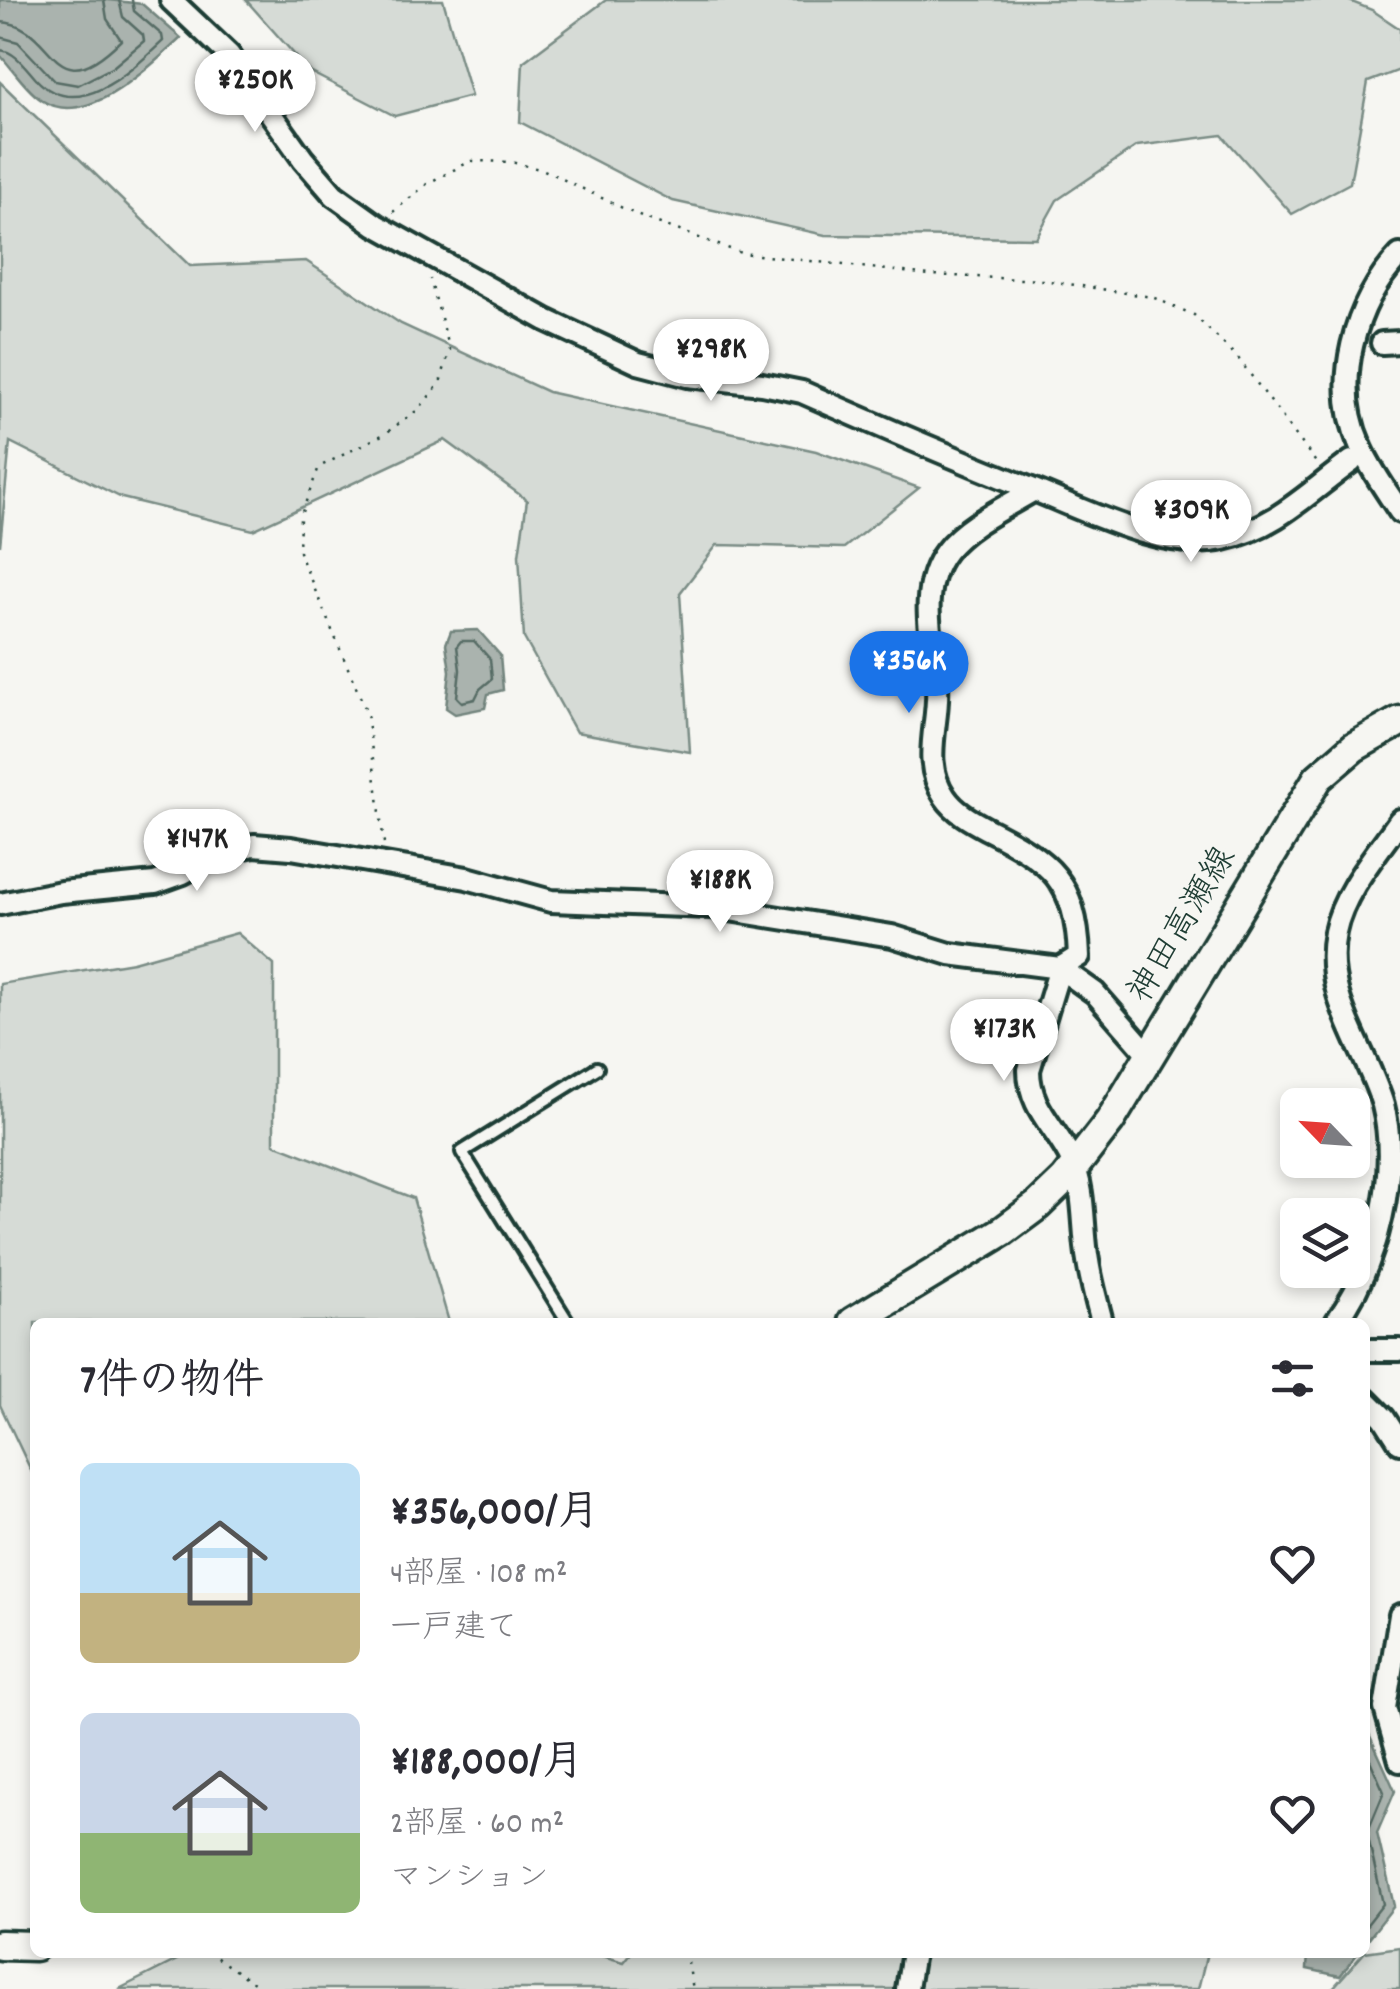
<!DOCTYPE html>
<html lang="ja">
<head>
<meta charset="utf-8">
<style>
	:root { --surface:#fff; --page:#f2f2f3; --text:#2b2b33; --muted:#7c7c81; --accent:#1a73e8 }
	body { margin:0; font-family:Dekko,"Klee One",sans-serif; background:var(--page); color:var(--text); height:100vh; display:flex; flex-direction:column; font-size:38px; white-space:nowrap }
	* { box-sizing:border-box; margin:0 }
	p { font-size:32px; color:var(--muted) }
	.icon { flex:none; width:55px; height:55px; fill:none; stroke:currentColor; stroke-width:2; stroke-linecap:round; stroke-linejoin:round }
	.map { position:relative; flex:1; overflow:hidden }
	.drawer { position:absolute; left:30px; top:1318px; width:1340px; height:640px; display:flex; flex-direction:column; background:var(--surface); border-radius:15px; box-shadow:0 5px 15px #0003 }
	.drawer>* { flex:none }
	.needle { width:65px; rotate:295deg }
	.fabs { position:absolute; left:1280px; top:1088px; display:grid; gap:20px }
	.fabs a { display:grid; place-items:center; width:90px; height:90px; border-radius:15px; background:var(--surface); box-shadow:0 5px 15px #0003; font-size:50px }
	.price { position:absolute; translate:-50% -85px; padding:0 22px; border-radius:35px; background:#fff; color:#222; font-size:32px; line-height:65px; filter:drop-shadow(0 2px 5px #0008) }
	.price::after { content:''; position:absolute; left:50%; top:60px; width:30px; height:22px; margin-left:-15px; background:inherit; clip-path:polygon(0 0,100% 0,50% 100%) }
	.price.active { background:var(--accent); color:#fff }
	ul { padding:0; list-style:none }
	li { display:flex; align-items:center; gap:30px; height:250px; padding:0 50px }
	li span { display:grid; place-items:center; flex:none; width:280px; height:200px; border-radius:15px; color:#555 }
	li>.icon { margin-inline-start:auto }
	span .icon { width:120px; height:120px; fill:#fffc; stroke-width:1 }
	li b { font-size:42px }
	h2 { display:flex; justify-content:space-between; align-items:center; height:120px; padding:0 50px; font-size:42px }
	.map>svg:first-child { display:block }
	.green { fill:#d6dbd6; stroke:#7a8c85; stroke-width:2.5 }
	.water { fill:#aab3ae; stroke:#72847d; stroke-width:2.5 }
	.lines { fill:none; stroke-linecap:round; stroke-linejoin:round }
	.shore { stroke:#576c65; stroke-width:2.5 }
	.lane-casing { stroke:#1f3d34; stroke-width:18 }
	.street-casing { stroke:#1f3d34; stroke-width:28 }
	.secondary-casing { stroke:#1f3d34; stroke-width:35 }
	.path { stroke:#1f3d34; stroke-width:2.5; stroke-dasharray:2.5 8; stroke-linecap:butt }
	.lane { stroke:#f6f6f2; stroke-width:10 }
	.street { stroke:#f6f6f2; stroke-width:20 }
	.secondary { stroke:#f6f6f2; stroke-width:28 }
	.labels { text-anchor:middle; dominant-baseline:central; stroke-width:8; stroke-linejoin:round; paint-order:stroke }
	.street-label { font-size:35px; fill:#1f3d34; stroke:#f6f6f2 }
</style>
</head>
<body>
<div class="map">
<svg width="1400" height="1989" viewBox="0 0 1400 1989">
	<rect width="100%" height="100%" fill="#f6f6f2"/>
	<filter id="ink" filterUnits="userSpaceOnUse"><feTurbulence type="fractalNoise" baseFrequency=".01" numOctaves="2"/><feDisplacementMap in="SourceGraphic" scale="20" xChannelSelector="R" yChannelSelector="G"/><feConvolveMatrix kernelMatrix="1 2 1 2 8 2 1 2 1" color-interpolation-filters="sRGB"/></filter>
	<g filter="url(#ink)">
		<!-- green -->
		<path class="green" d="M246 0H443L471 96 395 116 310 72Z
			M606 0H1347L1372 10 1400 29V70L1368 82 1350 183 1292 214 1222 135 1137 146 1057 200 1036 238 825 235 673 201 520 122 523 62Z
			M0 82 190 266 306 261 401 324 548 392 816 451 919 488 844 548 717 545 680 593 690 752 576 732 524 638 519 555 527 500 445 440 253 530 122 498 10 442 0 546Z
			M237 933 274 965V1144L413 1198 449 1322H35V1479L0 1405V984L133 962Z
			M1400 1947V1989H1332L1365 1952Z
			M193 1952H588L624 1962 632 1952 1207 1953 1198 1989H119Z"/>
		<!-- water -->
		<path class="water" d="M0 0H108L142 4 181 38C150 66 88 129 43 101 27 91 13 69 0 55Z
			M478 630 500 655 503 690 488 694 485 708 455 714 446 708 450 671 446 644 451 631Z
			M1365 1725 1395 1791 1377 1833 1394 1906 1365 1943Z
			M1308 1953V1952L1358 1953 1340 1976 1307 1969Z"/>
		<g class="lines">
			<!-- shore -->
			<path class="shore" d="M0 22C58 24 49 111 121 40L107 19 104 0
				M0 37 18 42 55 81 78 85 113 67 144 41 143 35 123 17 119 0
				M0 50C15 51 26 68 36 79 77 123 130 72 163 41L162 35 134 11 132 0
				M461 641H474L490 659 492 679 480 689 475 699 462 702 457 697 460 670 457 646Z
				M1365 1749 1384 1792 1367 1833 1383 1904 1365 1927"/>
			<!-- lane casing -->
			<g class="lane-casing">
				<path id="lane" d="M568 1322 462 1152 597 1068"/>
			</g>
			<!-- street casing -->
			<g class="street-casing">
				<path id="street" d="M171 0 229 55 303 159 334 195 376 225 546 320 638 363 688 376 762 384 802 392C879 426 956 459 1034 490 1087 511 1166 552 1223 539 1276 528 1310 491 1352 461
					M1400 255C1354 303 1332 383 1360 445 1370 469 1386 490 1400 512
					M1382 343 1400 342
					M1034 490C1006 507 966 525 946 551 916 590 933 642 937 685 940 724 920 761 945 797 955 812 972 821 987 829 1051 861 1076 881 1079 956L1060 968 1029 1070C1029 1109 1057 1128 1072 1161 1086 1191 1082 1229 1088 1261 1091 1282 1097 1302 1102 1322
					M0 904 61 892 155 883 183 873 221 852 254 845 291 848 467 878 551 901 711 907 892 936 950 954 1060 968 1095 993 1150 1056
					M1336 1322C1377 1267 1400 1172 1383 1105 1365 1045 1322 998 1335 932 1343 892 1377 853 1400 820
					M1365 1350H1400
					M1365 1399 1384 1418 1400 1443
					M1400 1615 1385 1708 1400 1761
					M907 1989 913 1952"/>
			</g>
			<!-- secondary casing -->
			<g class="secondary-casing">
				<path id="secondary" d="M853 1322 1003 1231 1038 1205 1065 1179 1110 1121 1318 778 1354 747 1400 721
					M0 1945 35 1946"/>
			</g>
			<!-- path -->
			<path class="path" d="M393 212 428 183 471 161 511 162 544 170 641 217 741 253 930 275 1043 280 1152 297 1194 315 1238 358 1318 465
				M384 843 367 713 299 552 300 517 319 467 386 433 419 409 440 383 450 350 430 279
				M208 1952 263 1989
				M686 1952 693 1989"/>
			<!-- lane -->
			<use href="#lane" class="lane"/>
			<!-- street -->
			<use href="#street" class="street"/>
			<!-- secondary -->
			<use href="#secondary" class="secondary"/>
		</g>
	</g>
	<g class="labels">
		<!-- street labels -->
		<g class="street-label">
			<text transform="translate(1184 926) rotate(-59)">神田高瀬線</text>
		</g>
	</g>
</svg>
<div class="fabs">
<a><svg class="needle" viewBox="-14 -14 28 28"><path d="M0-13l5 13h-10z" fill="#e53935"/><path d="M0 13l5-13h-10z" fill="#7c7c81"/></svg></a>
<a><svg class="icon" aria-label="layers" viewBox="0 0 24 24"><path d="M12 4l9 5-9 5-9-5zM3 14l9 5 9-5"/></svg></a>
</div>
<b class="price" style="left:255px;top:135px">¥250K</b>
<b class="price" style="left:711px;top:404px">¥298K</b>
<b class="price" style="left:1191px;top:565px">¥309K</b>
<b class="price active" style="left:909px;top:716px">¥356K</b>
<b class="price" style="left:197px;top:894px">¥147K</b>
<b class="price" style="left:720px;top:935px">¥188K</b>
<b class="price" style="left:1004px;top:1084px">¥173K</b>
<section class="drawer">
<h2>7件の物件<svg class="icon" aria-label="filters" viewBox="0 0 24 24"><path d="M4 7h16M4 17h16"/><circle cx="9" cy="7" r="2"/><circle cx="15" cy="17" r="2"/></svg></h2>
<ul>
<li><span style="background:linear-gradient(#bfe0f5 65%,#c2b280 0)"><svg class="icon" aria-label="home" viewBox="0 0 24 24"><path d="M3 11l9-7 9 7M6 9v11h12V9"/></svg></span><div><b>¥356,000/月</b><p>4部屋 · 108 m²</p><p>一戸建て</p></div><svg class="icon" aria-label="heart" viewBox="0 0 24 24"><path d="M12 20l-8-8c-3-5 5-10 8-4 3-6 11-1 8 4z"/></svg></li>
<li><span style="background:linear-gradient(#c9d6e8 60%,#8fb573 0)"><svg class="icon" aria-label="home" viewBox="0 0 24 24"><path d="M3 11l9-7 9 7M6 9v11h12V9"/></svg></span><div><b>¥188,000/月</b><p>2部屋 · 60 m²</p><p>マンション</p></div><svg class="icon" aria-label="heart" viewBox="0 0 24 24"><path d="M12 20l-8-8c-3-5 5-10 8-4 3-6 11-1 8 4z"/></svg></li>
</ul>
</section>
</div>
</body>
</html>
